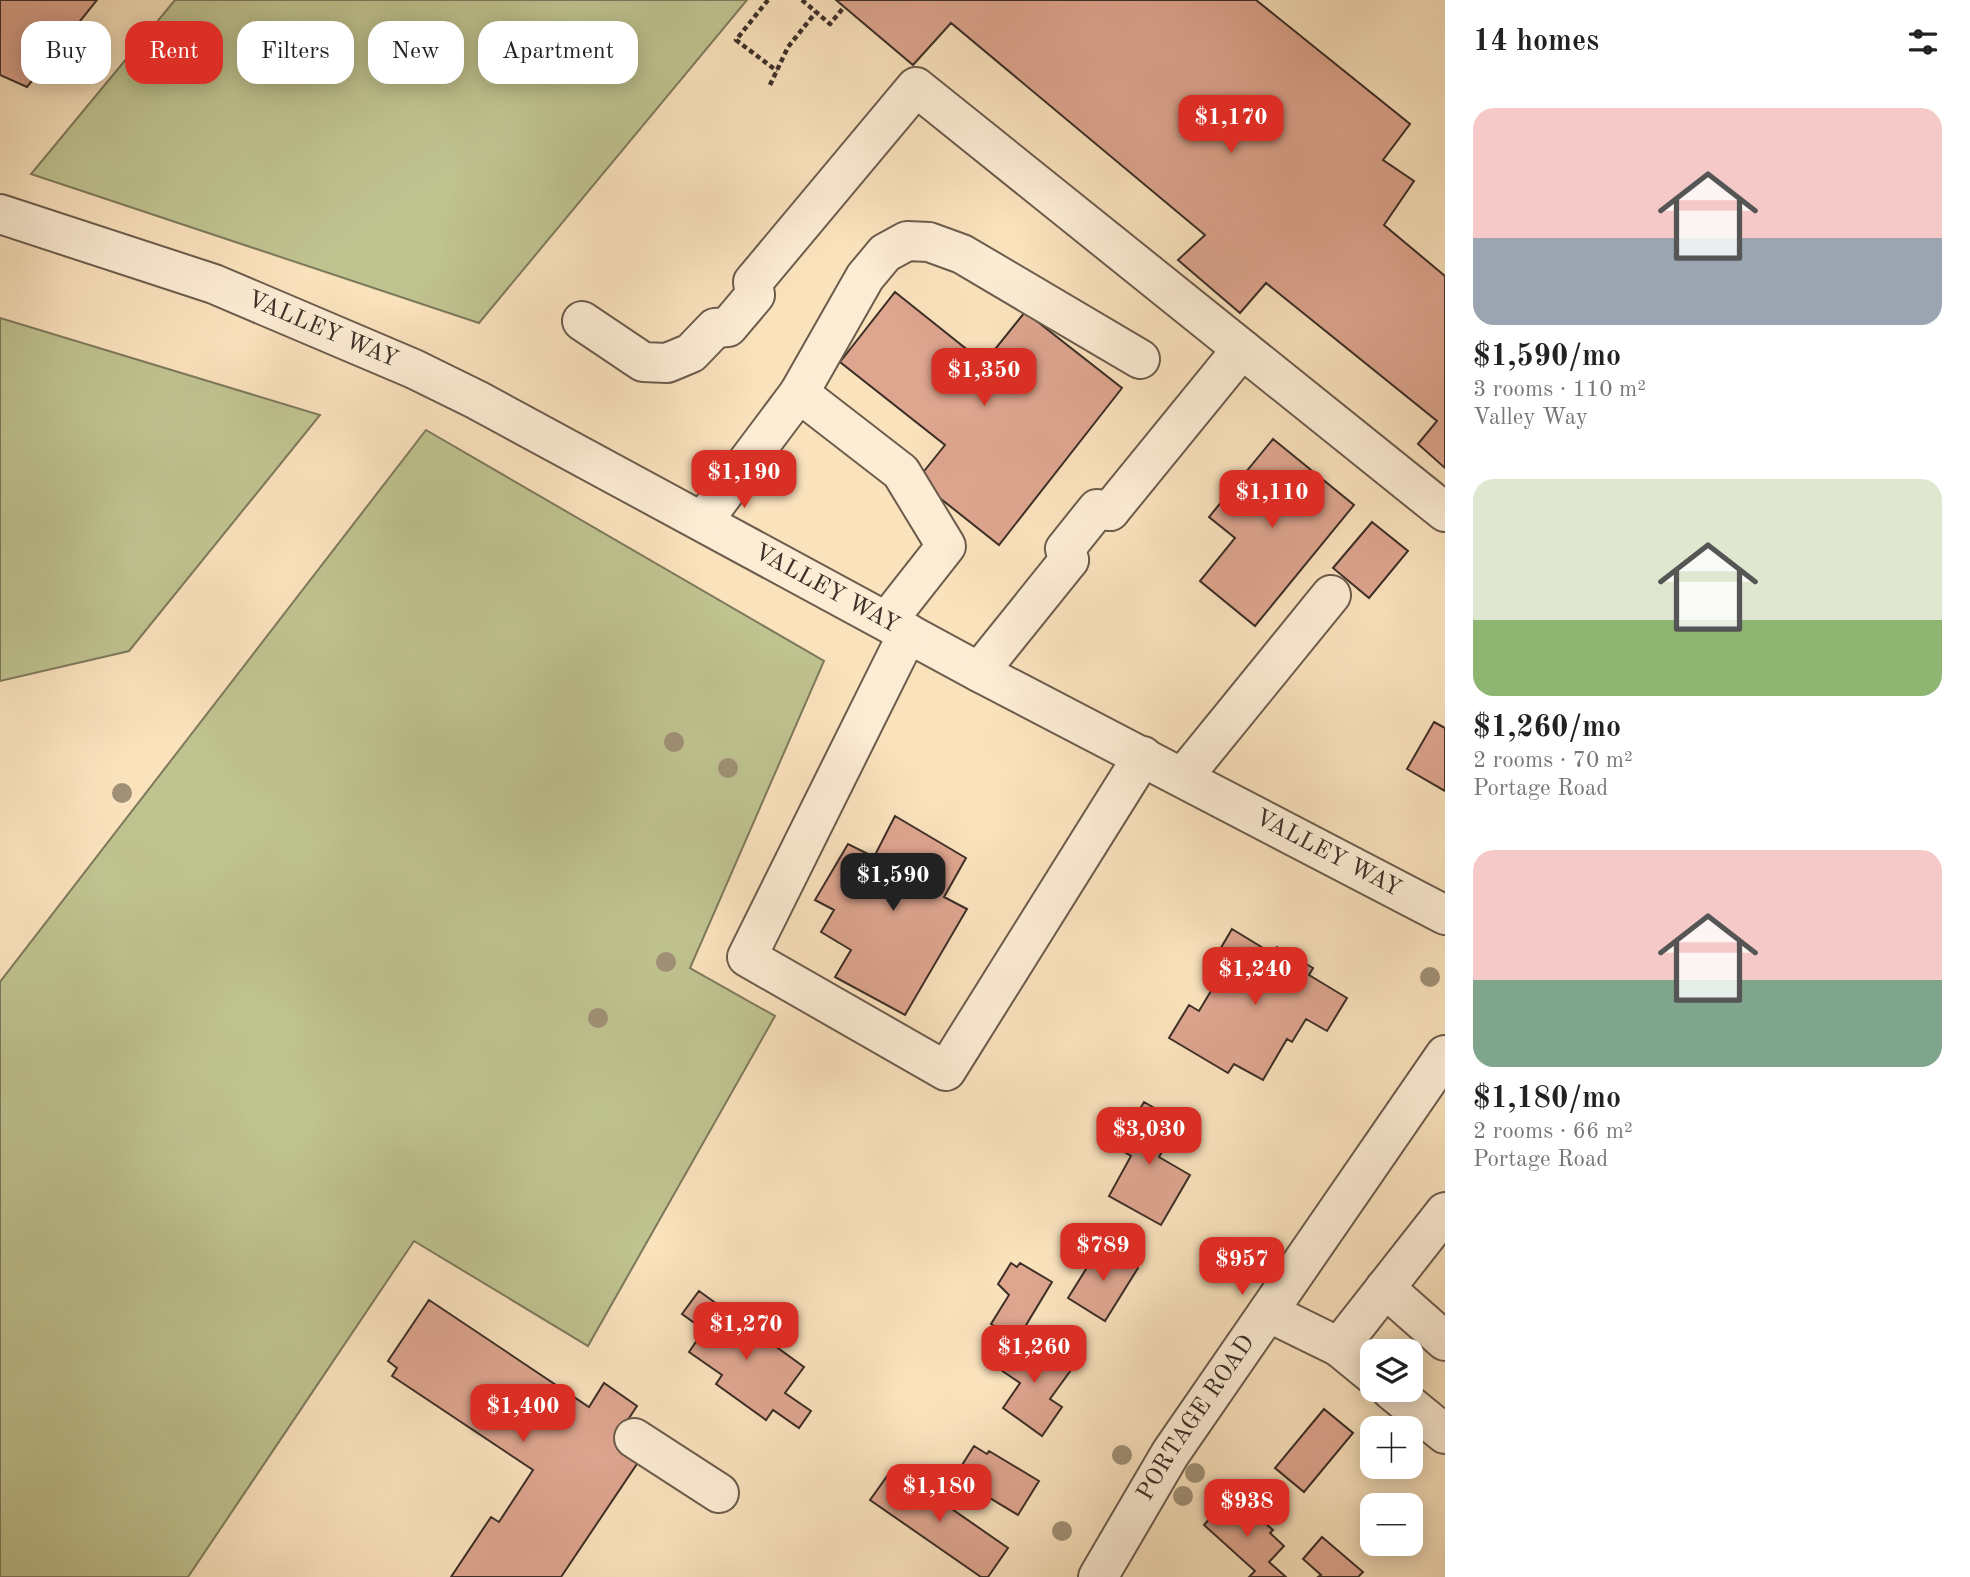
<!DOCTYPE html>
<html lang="en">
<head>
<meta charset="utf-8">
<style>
	:root { --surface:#fff; --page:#f2f2f2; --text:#222; --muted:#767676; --accent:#d93025 }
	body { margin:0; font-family:"Old Standard TT",serif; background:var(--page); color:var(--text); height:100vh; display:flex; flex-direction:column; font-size:26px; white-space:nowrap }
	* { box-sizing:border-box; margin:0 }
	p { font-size:23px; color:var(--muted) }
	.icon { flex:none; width:38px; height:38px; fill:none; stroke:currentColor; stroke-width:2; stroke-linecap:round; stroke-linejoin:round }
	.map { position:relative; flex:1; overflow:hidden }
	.panel { display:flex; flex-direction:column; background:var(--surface); width:525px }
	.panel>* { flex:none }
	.banner { position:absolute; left:21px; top:21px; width:665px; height:63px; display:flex; gap:14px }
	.fabs { position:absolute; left:1360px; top:1339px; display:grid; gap:14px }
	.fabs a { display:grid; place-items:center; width:63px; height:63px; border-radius:14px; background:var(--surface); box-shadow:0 4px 18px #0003; font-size:35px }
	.price { position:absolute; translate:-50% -60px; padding:0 16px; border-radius:14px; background:var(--accent); color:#fff; font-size:23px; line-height:46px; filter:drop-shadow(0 2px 4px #0008) }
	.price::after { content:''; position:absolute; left:50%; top:42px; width:21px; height:16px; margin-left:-10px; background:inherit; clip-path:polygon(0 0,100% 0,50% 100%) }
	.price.active { background:#222; color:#fff }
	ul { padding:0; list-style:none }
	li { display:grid; align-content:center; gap:14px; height:371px; padding:0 28px }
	li span { display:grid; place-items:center; height:217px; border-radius:21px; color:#555 }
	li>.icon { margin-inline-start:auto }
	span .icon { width:126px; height:126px; fill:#fffc; stroke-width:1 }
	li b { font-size:30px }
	h2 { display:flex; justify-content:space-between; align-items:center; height:84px; padding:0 28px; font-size:30px }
	.chip { padding:0 24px; border-radius:21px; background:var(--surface); box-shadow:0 4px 18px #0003; font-size:24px; line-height:63px }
	.chip.active { background:var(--accent); color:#fff }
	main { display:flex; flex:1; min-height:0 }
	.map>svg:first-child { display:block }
	.green { fill:#bfc390; stroke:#7e795c; stroke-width:2 }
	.building { fill:#dea58f; stroke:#3c2f27; stroke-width:2 }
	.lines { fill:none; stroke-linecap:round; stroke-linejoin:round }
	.minor-casing { stroke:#6c5c4c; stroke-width:42 }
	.path { stroke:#3c2f27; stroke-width:4.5; stroke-dasharray:5 3.5; stroke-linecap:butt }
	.minor { stroke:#fcecd4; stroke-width:38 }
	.tree { fill:#a09076 }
	.labels { text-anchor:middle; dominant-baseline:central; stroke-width:5; stroke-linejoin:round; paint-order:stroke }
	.street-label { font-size:24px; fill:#3c2f27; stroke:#fcecd4 }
</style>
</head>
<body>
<main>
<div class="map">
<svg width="1445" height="1577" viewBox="0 0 1445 1577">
	<rect width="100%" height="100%" fill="#fae2bd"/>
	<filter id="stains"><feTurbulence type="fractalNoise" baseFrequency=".00286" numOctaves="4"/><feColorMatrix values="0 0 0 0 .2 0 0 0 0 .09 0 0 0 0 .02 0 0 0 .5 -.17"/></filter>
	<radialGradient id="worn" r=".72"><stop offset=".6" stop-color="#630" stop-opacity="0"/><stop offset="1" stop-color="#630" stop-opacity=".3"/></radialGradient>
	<!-- green -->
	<path class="green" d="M175 0H747L479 323 31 174Z
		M0 318 320 415 129 651 0 681Z
		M426 430 824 661 690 968 775 1016 588 1346 414 1241 188 1577H0V982Z"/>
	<!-- building -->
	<path class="building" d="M0 0H97L27 87 0 75Z
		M836 0H1256L1410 124 1383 160 1414 181 1384 225 1445 276V468L1418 444 1437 421 1266 283 1240 313 1178 260 1205 235 951 23 913 65Z
		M895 292 984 363 1025 312 1122 388 999 545 917 480 945 445 840 362Z
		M1273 439 1354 505 1255 626 1200 581 1235 538 1209 517Z
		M1372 522 1408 551 1369 598 1333 568Z
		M1434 722 1445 728V791L1407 769Z
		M895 816 966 858 944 897 967 909 905 1015 835 977 851 950 821 932 834 910 815 900 848 844 874 857Z
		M1232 929 1273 954 1277 947 1313 968 1309 975 1347 998 1327 1031 1306 1019 1292 1042 1287 1039 1263 1080 1234 1064 1228 1073 1169 1038 1189 1005 1199 1011 1217 981 1212 979 1219 968 1212 963Z
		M1144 1102 1179 1122 1159 1157 1190 1175 1161 1225 1109 1196 1131 1156 1117 1148Z
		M1101 1245 1138 1268 1105 1321 1068 1298Z
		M1011 1263 1017 1267 1020 1263 1052 1282 1017 1340 991 1324 1009 1295 998 1284Z
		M699 1291 804 1367 785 1393 811 1411 799 1428 773 1410 766 1420 716 1384 722 1375 689 1352 704 1330 682 1314Z
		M429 1300 589 1407 604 1383 637 1406 618 1435 645 1452 561 1577H451L491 1517 499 1522 533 1470 392 1376 397 1368 388 1361Z
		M1018 1338 1029 1345 1031 1342 1071 1370 1050 1399 1062 1407 1042 1436 1003 1408 1020 1383 998 1368Z
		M1324 1409 1353 1433 1304 1492 1275 1468Z
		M974 1446 987 1454 989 1451 1039 1481 1018 1515 970 1486 973 1483 957 1473Z
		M893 1468 1008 1548 988 1577H981L870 1500Z
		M1227 1499 1250 1518 1254 1513 1273 1530 1270 1533 1284 1546 1269 1562 1286 1577H1249L1255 1571 1204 1525Z
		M1322 1537 1363 1572 1358 1577H1318L1321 1575 1303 1559Z"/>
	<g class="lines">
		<!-- minor casing -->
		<g class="minor-casing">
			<g id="minor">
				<path id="s1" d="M0 214 214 284 414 369 477 400 979 672 1445 915"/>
				<path d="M582 321 643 362 667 363 691 353 715 328 728 327 755 295 753 282 916 87 1445 512"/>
				<path d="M799 393 865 277 885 253 907 241 929 242 962 254 1140 359"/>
				<path d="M1110 511 1242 349"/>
				<path d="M703 521 799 393 901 472 946 546 887 621"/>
				<path d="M1069 560 1065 549 1097 509 1110 511"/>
				<path d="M908 633 747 957 946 1071 1143 756"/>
				<path d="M979 672 1069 560"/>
				<path d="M1183 777 1331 595"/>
				<path d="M1385 1288 1445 1341"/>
				<path d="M1268 1312 1339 1347"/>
				<path d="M1372 1374 1339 1347 1445 1212"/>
				<path d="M1391 1390 1445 1434"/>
				<path d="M634 1438 719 1493"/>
				<path id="s2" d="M1098 1577 1170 1454 1445 1055"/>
			</g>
		</g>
		<!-- path -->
		<path class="path" d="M768 0 736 40 777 71
			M802 0 830 24 844 7
			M770 85 788 47 816 12"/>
		<!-- minor -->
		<use href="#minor" class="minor"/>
	</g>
	<!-- trees -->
	<g class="tree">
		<circle cx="674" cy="742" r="10"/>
		<circle cx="728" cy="768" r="10"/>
		<circle cx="122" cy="793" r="10"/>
		<circle cx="666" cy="962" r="10"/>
		<circle cx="1430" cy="977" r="10"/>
		<circle cx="598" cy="1018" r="10"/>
		<circle cx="1122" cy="1455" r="10"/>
		<circle cx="1195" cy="1473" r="10"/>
		<circle cx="1183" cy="1496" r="10"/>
		<circle cx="1062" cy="1531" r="10"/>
	</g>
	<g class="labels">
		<!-- street labels -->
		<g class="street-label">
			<text stroke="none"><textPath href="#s1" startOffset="343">VALLEY WAY</textPath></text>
			<text stroke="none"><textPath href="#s1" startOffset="910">VALLEY WAY</textPath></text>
			<text stroke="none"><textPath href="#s1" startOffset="1477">VALLEY WAY</textPath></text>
			<text stroke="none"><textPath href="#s2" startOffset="187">PORTAGE ROAD</textPath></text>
		</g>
	</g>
	<rect width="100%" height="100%" filter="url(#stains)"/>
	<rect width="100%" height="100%" fill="url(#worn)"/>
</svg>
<div class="fabs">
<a><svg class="icon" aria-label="layers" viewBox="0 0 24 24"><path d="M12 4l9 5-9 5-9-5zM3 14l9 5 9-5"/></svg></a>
<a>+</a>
<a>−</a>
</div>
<b class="price" style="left:1231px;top:155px">$1,170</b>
<b class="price" style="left:984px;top:408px">$1,350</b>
<b class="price" style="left:744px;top:510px">$1,190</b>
<b class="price" style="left:1272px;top:530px">$1,110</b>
<b class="price active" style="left:893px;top:913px">$1,590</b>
<b class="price" style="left:1255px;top:1007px">$1,240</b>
<b class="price" style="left:1149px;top:1167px">$3,030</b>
<b class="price" style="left:1103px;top:1283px">$789</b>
<b class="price" style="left:1242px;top:1297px">$957</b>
<b class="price" style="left:746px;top:1362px">$1,270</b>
<b class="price" style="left:1034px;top:1385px">$1,260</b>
<b class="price" style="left:523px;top:1444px">$1,400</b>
<b class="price" style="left:939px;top:1524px">$1,180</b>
<b class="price" style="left:1247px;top:1539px">$938</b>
<div class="banner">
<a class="chip">Buy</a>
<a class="chip active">Rent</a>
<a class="chip">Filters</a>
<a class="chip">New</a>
<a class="chip">Apartment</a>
</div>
</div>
<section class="panel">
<h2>14 homes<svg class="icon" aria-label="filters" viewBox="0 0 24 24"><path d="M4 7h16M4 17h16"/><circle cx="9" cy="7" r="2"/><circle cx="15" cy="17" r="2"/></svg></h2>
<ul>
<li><span style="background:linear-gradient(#f6c9c9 60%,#9aa5b1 0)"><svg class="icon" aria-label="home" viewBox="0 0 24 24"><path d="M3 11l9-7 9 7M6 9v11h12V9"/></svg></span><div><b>$1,590/mo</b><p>3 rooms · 110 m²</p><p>Valley Way</p></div></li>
<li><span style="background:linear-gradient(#dfe7d0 65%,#8fb573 0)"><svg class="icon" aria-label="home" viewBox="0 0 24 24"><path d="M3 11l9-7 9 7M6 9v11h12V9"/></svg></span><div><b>$1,260/mo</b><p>2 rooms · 70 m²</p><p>Portage Road</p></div></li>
<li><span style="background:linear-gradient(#f6c9c9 60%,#7fa58c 0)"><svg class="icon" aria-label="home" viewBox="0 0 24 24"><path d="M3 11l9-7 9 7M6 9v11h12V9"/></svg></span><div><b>$1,180/mo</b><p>2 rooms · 66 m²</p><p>Portage Road</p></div></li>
</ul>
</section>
</main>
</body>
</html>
